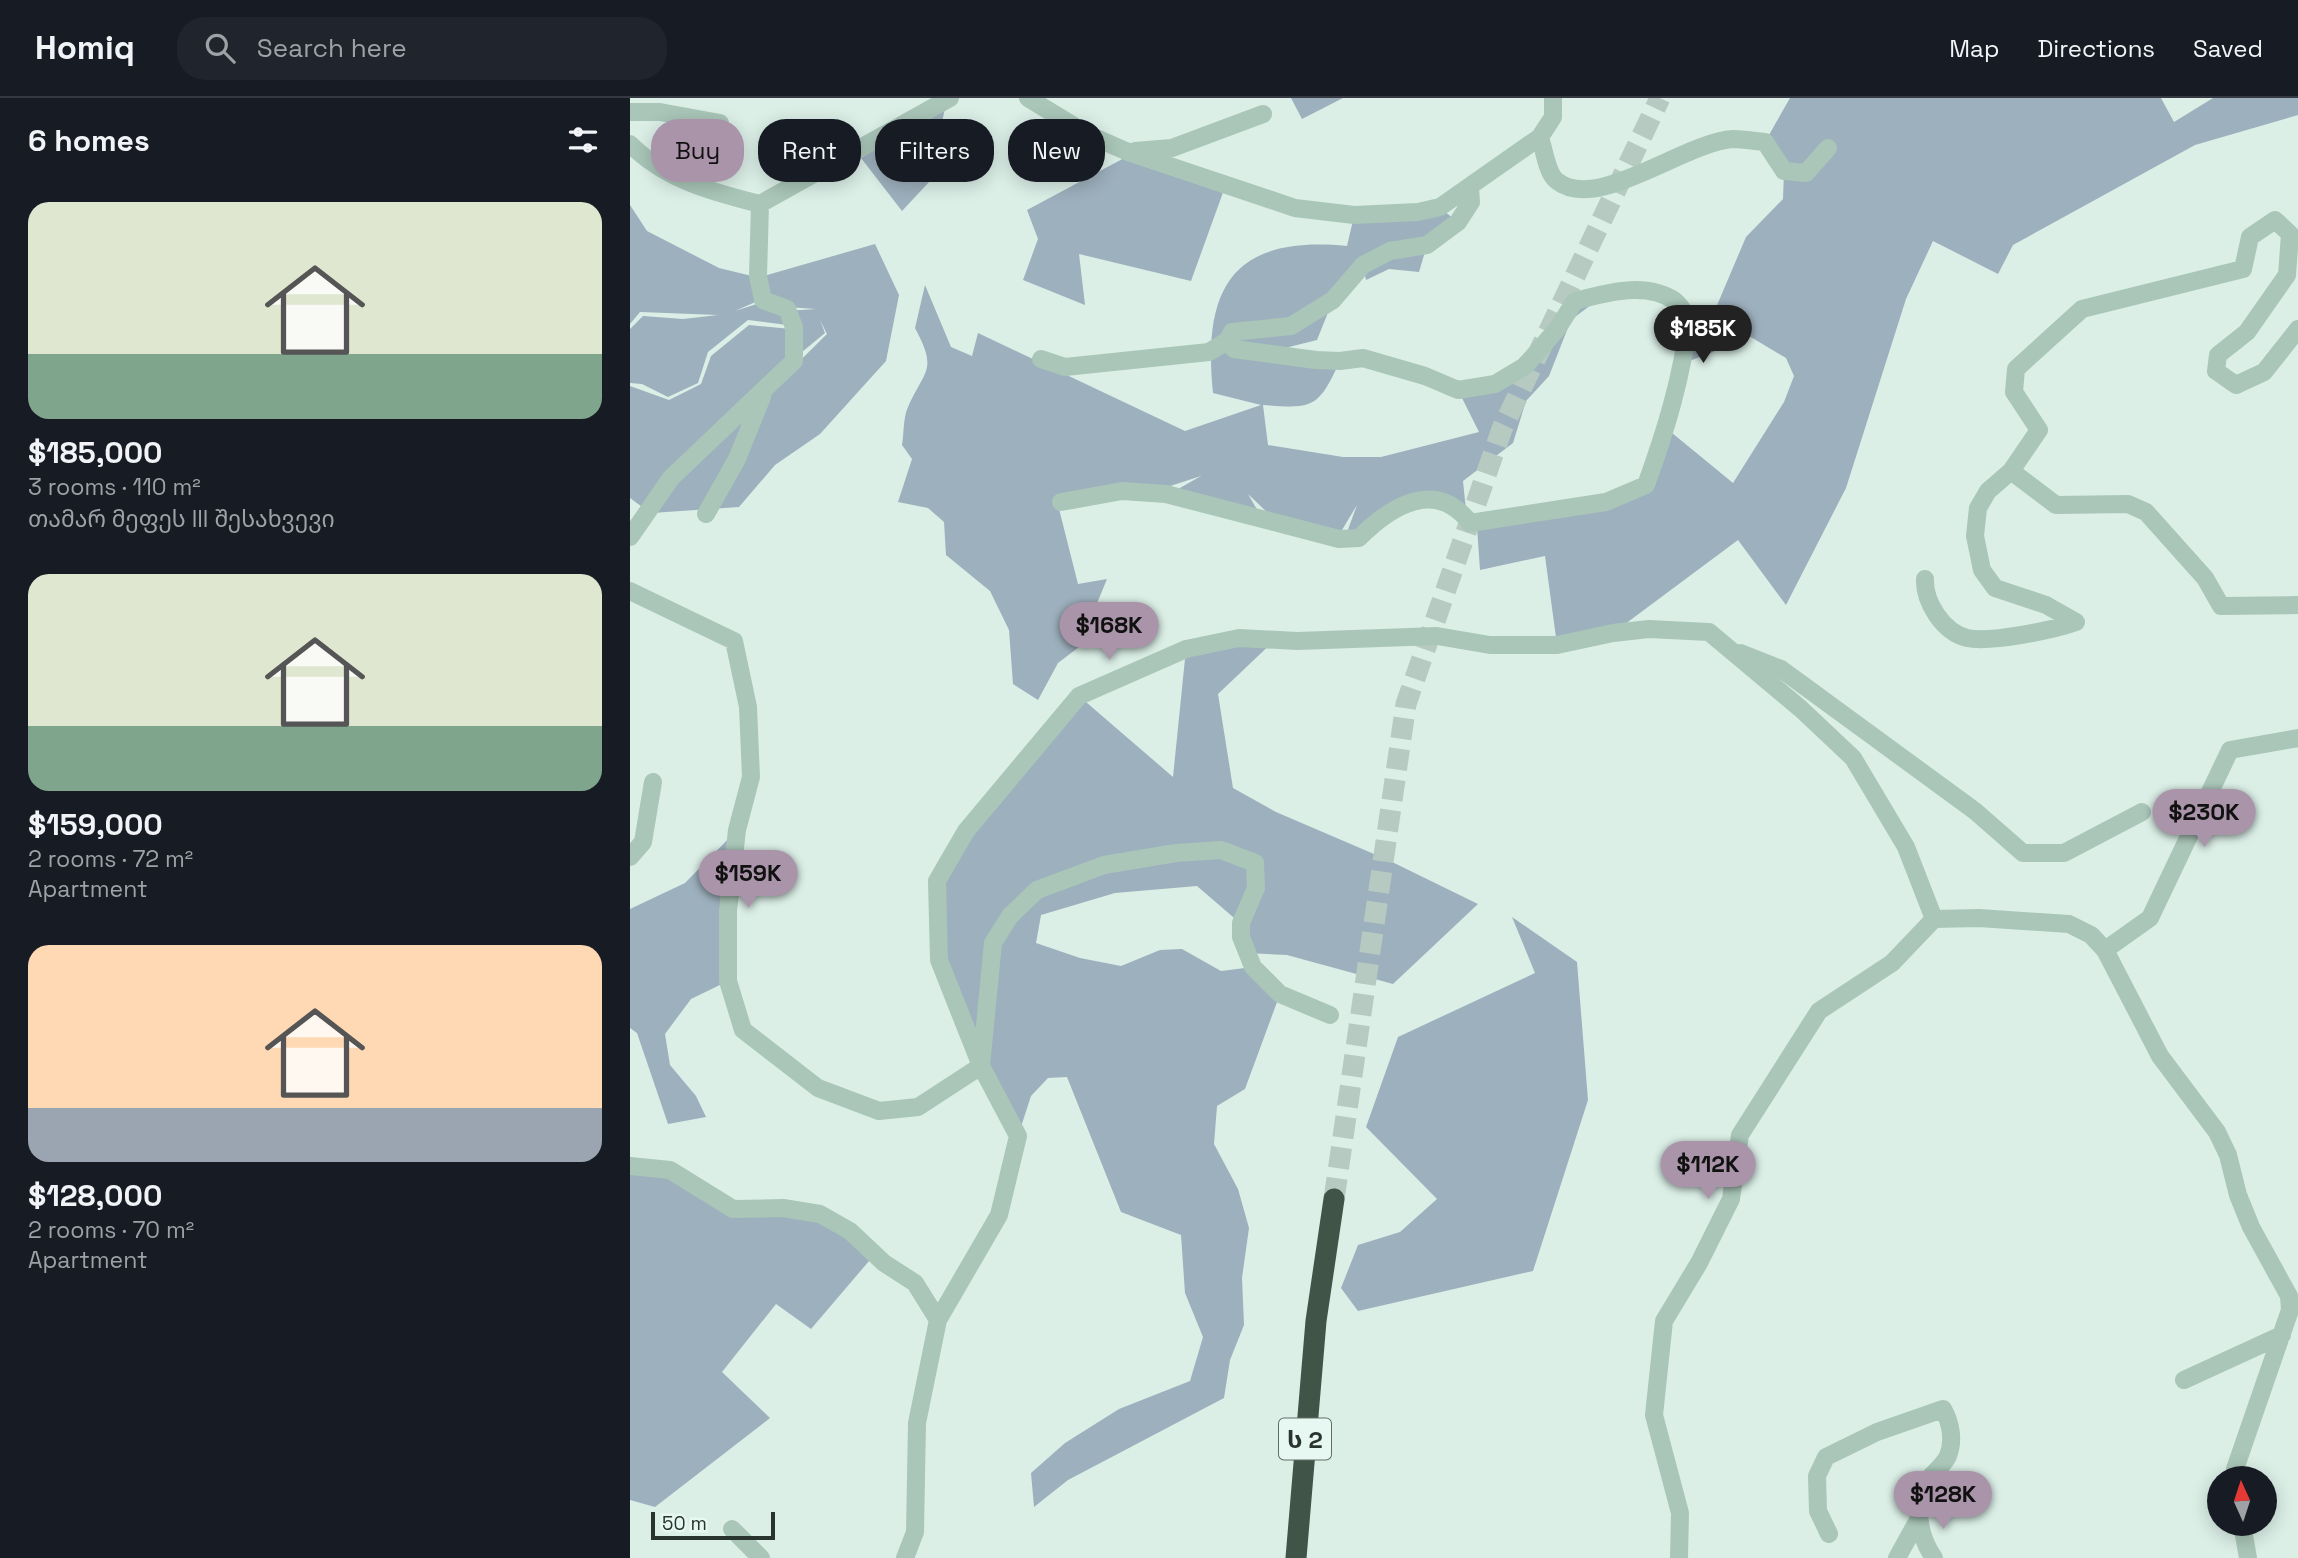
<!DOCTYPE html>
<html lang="en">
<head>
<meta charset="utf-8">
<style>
	:root { --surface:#171b24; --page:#20242c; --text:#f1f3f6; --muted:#9ea1a6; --line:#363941; --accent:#a994a9 }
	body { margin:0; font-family:"Space Grotesk","Noto Sans Georgian",sans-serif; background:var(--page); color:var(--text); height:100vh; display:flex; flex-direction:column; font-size:26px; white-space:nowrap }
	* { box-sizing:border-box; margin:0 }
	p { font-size:23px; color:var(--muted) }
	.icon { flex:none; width:38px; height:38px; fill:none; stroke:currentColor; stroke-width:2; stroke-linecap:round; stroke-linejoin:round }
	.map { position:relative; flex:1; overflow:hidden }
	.panel { display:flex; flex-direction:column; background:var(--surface); width:630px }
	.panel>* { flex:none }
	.hud { position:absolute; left:21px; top:21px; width:665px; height:63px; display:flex; gap:14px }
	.needle { width:46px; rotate:357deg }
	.buttons { position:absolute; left:1577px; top:1368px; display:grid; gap:14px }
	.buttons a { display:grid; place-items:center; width:70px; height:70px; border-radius:50%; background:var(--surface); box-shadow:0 4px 18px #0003; font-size:35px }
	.scale { position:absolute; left:21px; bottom:18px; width:124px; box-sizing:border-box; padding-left:7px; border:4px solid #28342d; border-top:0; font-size:19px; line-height:24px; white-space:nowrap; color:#28342d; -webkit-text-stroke:5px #e7f7f1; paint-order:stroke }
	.price { position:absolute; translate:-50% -60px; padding:0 16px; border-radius:24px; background:var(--accent); color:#111; font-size:23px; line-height:46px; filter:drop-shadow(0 2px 4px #0008) }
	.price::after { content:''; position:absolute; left:50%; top:42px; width:21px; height:16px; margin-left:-10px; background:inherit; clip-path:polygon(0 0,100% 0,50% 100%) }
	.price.active { background:#222; color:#fff }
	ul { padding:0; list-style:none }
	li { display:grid; align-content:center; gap:14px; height:371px; padding:0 28px }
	li span { display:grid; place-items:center; height:217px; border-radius:21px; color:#555 }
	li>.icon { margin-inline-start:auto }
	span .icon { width:126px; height:126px; fill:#fffc; stroke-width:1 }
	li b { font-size:30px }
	h2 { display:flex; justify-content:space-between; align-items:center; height:84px; padding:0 28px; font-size:30px }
	.pill { padding:0 24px; border-radius:28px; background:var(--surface); box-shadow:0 4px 18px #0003; font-size:24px; line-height:63px }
	.pill.active { background:var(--accent); color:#111 }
	header { display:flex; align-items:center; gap:42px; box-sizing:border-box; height:98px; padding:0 35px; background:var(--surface); border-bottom:2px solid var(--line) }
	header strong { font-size:33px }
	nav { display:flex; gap:38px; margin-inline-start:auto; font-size:24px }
	.search { width:490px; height:63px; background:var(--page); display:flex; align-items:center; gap:18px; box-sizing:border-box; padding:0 24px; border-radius:28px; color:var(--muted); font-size:26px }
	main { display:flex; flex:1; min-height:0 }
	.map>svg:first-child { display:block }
	.green { fill:#9db0bd }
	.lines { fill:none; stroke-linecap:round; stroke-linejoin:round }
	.highway-tunnel { stroke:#b7cac2; stroke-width:21; stroke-dasharray:21 10; stroke-linecap:butt }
	.minor { stroke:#a9c6b8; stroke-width:18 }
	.highway { stroke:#405448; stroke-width:21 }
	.labels { text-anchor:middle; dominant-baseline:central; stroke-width:5; stroke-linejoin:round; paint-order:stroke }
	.shield { fill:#e7f7f1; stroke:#616e68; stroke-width:2 }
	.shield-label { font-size:24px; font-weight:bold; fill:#28342d }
</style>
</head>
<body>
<header>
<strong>Homiq</strong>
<div class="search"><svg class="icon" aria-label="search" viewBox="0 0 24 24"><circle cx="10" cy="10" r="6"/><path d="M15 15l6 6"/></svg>Search here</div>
<nav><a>Map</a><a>Directions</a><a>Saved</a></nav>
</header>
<main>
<section class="panel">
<h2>6 homes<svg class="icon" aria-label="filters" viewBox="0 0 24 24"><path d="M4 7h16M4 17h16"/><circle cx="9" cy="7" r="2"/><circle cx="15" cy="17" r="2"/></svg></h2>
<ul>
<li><span style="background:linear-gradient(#dfe7d0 70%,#7fa58c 0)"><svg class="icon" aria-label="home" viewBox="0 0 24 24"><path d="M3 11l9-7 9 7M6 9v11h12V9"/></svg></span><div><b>$185,000</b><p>3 rooms · 110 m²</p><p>თამარ მეფეს III შესახვევი</p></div></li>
<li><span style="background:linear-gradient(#dfe7d0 70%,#7fa58c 0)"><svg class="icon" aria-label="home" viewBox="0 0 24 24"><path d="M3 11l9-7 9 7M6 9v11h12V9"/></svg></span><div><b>$159,000</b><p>2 rooms · 72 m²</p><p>Apartment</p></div></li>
<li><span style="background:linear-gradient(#ffd9b3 75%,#9aa5b1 0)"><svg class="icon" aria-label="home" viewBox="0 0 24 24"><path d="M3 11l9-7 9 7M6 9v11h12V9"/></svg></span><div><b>$128,000</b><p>2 rooms · 70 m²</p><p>Apartment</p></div></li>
</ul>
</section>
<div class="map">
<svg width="1668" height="1460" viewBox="0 0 1668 1460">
	<rect width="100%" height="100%" fill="#dbefe7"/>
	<!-- green -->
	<path class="green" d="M661 0H713L672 21Z
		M1160 0H1531L1544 24 1583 0H1668V17L1565 47 1383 147 1368 176 1303 143 1276 201 1216 390 1156 507 1108 442 983 535 927 547 915 458 850 472 847 429 1016 387 1036 330 1103 385 1154 304 1164 278 1156 260 1114 235 1083 254 1054 265 1059 221 1085 212 1116 139 1153 101 1154 73 1135 44Z
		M315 10 300 83 272 113 231 60Z
		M498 58 595 89 561 183 449 156 455 207 393 182 408 141 397 112Z
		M0 107 17 133 89 170 126 179 130 202 105 213 133 204 155 213 186 211 157 209 134 201 130 179 245 146 269 197 256 263 190 336 145 367 109 409 22 415 46 385 197 236 190 222 195 235 166 259 165 228 118 222 78 254 68 285 38 299 12 286 0 285V231L13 218 53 221 88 217 10 214 0 226Z
		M810 110 828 124 797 147 789 174 759 171 736 182 733 168 703 202 687 242 635 255 710 263C688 310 684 311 633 307L638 347 713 359H751L849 334 828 292 865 286 945 203 978 194 941 222 919 278 896 303 883 345 833 383 836 412 803 399 728 438 716 437 727 407 709 437 642 419 618 396 629 415 543 394 571 378 534 390 427 403 448 486 477 481 449 549 428 565 408 602 383 586 379 532 360 493 316 457 314 424 298 410 268 404 282 361 272 347C274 336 273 320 278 309 295 271 308 273 285 230L295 187 321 249 342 258 348 235 555 333 631 307 583 295C572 188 604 137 717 148L724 118Z
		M119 227 161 231 159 262 15 411 0 400V288L39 302 71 286 81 258Z
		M645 542 588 596 603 690 646 714 758 762 848 806 763 886 657 857 617 855 610 825 567 788 485 795 411 817 406 845 450 860 491 868 530 852 552 851 591 873 623 869 650 896 615 991 587 1008 584 1046 608 1091 619 1130 612 1180 614 1227 600 1262 594 1300 438 1382 404 1409 401 1375 435 1345 489 1311 560 1283 573 1239 555 1195 551 1137 491 1114 437 979 418 980 401 998 388 1038 309 862 307 783 449 598 543 679 556 551Z
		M107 732 98 883 61 901 35 936 40 967 66 998 76 1019 38 1026 7 935 0 930V811L55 785Z
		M882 819 947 864 958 1002 903 1173 728 1213 711 1190 728 1147 770 1134 807 1101 736 1029 768 939 905 875Z
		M0 1068 40 1072 103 1111 190 1116 245 1156 181 1231 146 1206 92 1274 140 1320 25 1409 0 1402Z"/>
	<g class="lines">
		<!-- highway-tunnel -->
		<path class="highway-tunnel" d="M704 1101 776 606 872 331 1030 0"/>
		<!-- minor -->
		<path class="minor" d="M398 0 457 36 498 54 665 110 724 117 788 114 810 109 910 39 923 19V0
			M0 14H30L90 25
			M910 39C914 51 917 76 927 83 967 115 1054 44 1103 41 1113 41 1124 43 1135 44L1154 73 1176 75 1198 50
			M0 46C36 82 82 94 130 106L320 0
			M505 53 542 50 633 16
			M1668 231 1634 274 1606 287 1586 273 1588 257 1617 234 1657 177 1660 136 1645 122 1620 139 1613 171 1452 211 1386 271 1384 294 1409 332 1381 373 1426 407 1498 406 1516 414 1575 480 1591 508 1668 507
			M411 261 435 269 579 254 597 243
			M431 404 492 393 536 396 709 441 729 440C761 408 806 380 840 425L976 404 1016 387C1036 332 1052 279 1059 221 1055 215 1050 207 1045 203 1016 183 975 195 945 203L927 231 895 268 865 286 828 292 795 278 733 260 710 263 686 262 604 251 597 243 602 234 661 228 703 202 733 167 760 153 797 147 828 124 841 104 840 89
			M76 416 107 361 132 299
			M0 439 41 380 164 263V229L157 211 133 202 128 178 130 106
			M1295 481C1294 504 1313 534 1337 540 1361 545 1423 532 1446 524L1416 507 1365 490 1352 472 1345 438 1348 410 1358 393 1381 373
			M0 493 104 543 118 609 121 679 107 732 98 813V883L113 932 188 990 249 1013 288 1009 351 968 363 845 380 818 407 792 474 767 546 755 591 752 625 765 626 790 611 825V839L623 869 650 896 700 917
			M1110 555 1151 571 1345 713 1393 755H1434L1512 714
			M0 759 13 744 23 684
			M1475 852 1520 820 1600 652 1668 640
			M0 1068 40 1072 103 1111 153 1110 190 1116 220 1133 254 1165 285 1185 308 1222
			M1554 1282 1652 1237
			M1612 1426 1618 1460
			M102 1431 131 1460
			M1199 1436 1188 1413 1187 1378 1196 1359 1247 1334 1313 1311C1321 1325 1324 1343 1318 1358 1314 1367 1303 1375 1297 1383 1283 1406 1289 1439 1304 1460
			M275 1460 285 1434 287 1325 308 1222 369 1117 388 1038 351 968 309 862 307 783 336 733 449 598 556 551 609 540 667 543 807 538 860 547H927L983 535 1019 531 1079 534 1171 611 1223 660 1276 749 1304 821
			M1049 1460 1050 1415 1024 1317 1034 1223 1069 1165 1101 1101 1110 1037 1189 913 1262 865 1304 821 1349 820 1439 826 1461 837 1475 852 1530 958 1587 1034 1598 1057 1608 1097 1621 1129 1659 1198 1660 1212 1605 1371V1381
			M1267 1460 1288 1422"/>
		<!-- highway -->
		<path class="highway" d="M666 1460 686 1223 704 1101"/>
	</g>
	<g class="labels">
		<!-- shield labels -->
		<rect class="shield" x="649" y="1320.5" width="52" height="41" rx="5"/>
		<g class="shield-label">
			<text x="675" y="1341">ს 2</text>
		</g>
	</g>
</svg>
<div class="buttons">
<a><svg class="needle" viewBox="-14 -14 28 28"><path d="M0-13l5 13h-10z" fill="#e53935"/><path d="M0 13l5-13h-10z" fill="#9ea1a6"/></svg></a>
</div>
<div class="scale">50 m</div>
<b class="price active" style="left:1073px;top:267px">$185K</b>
<b class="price" style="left:479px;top:564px">$168K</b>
<b class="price" style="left:1574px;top:751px">$230K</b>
<b class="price" style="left:118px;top:812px">$159K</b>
<b class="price" style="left:1078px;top:1103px">$112K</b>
<b class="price" style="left:1313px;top:1433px">$128K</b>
<div class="hud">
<a class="pill active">Buy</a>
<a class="pill">Rent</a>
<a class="pill">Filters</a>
<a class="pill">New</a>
</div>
</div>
</main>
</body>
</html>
